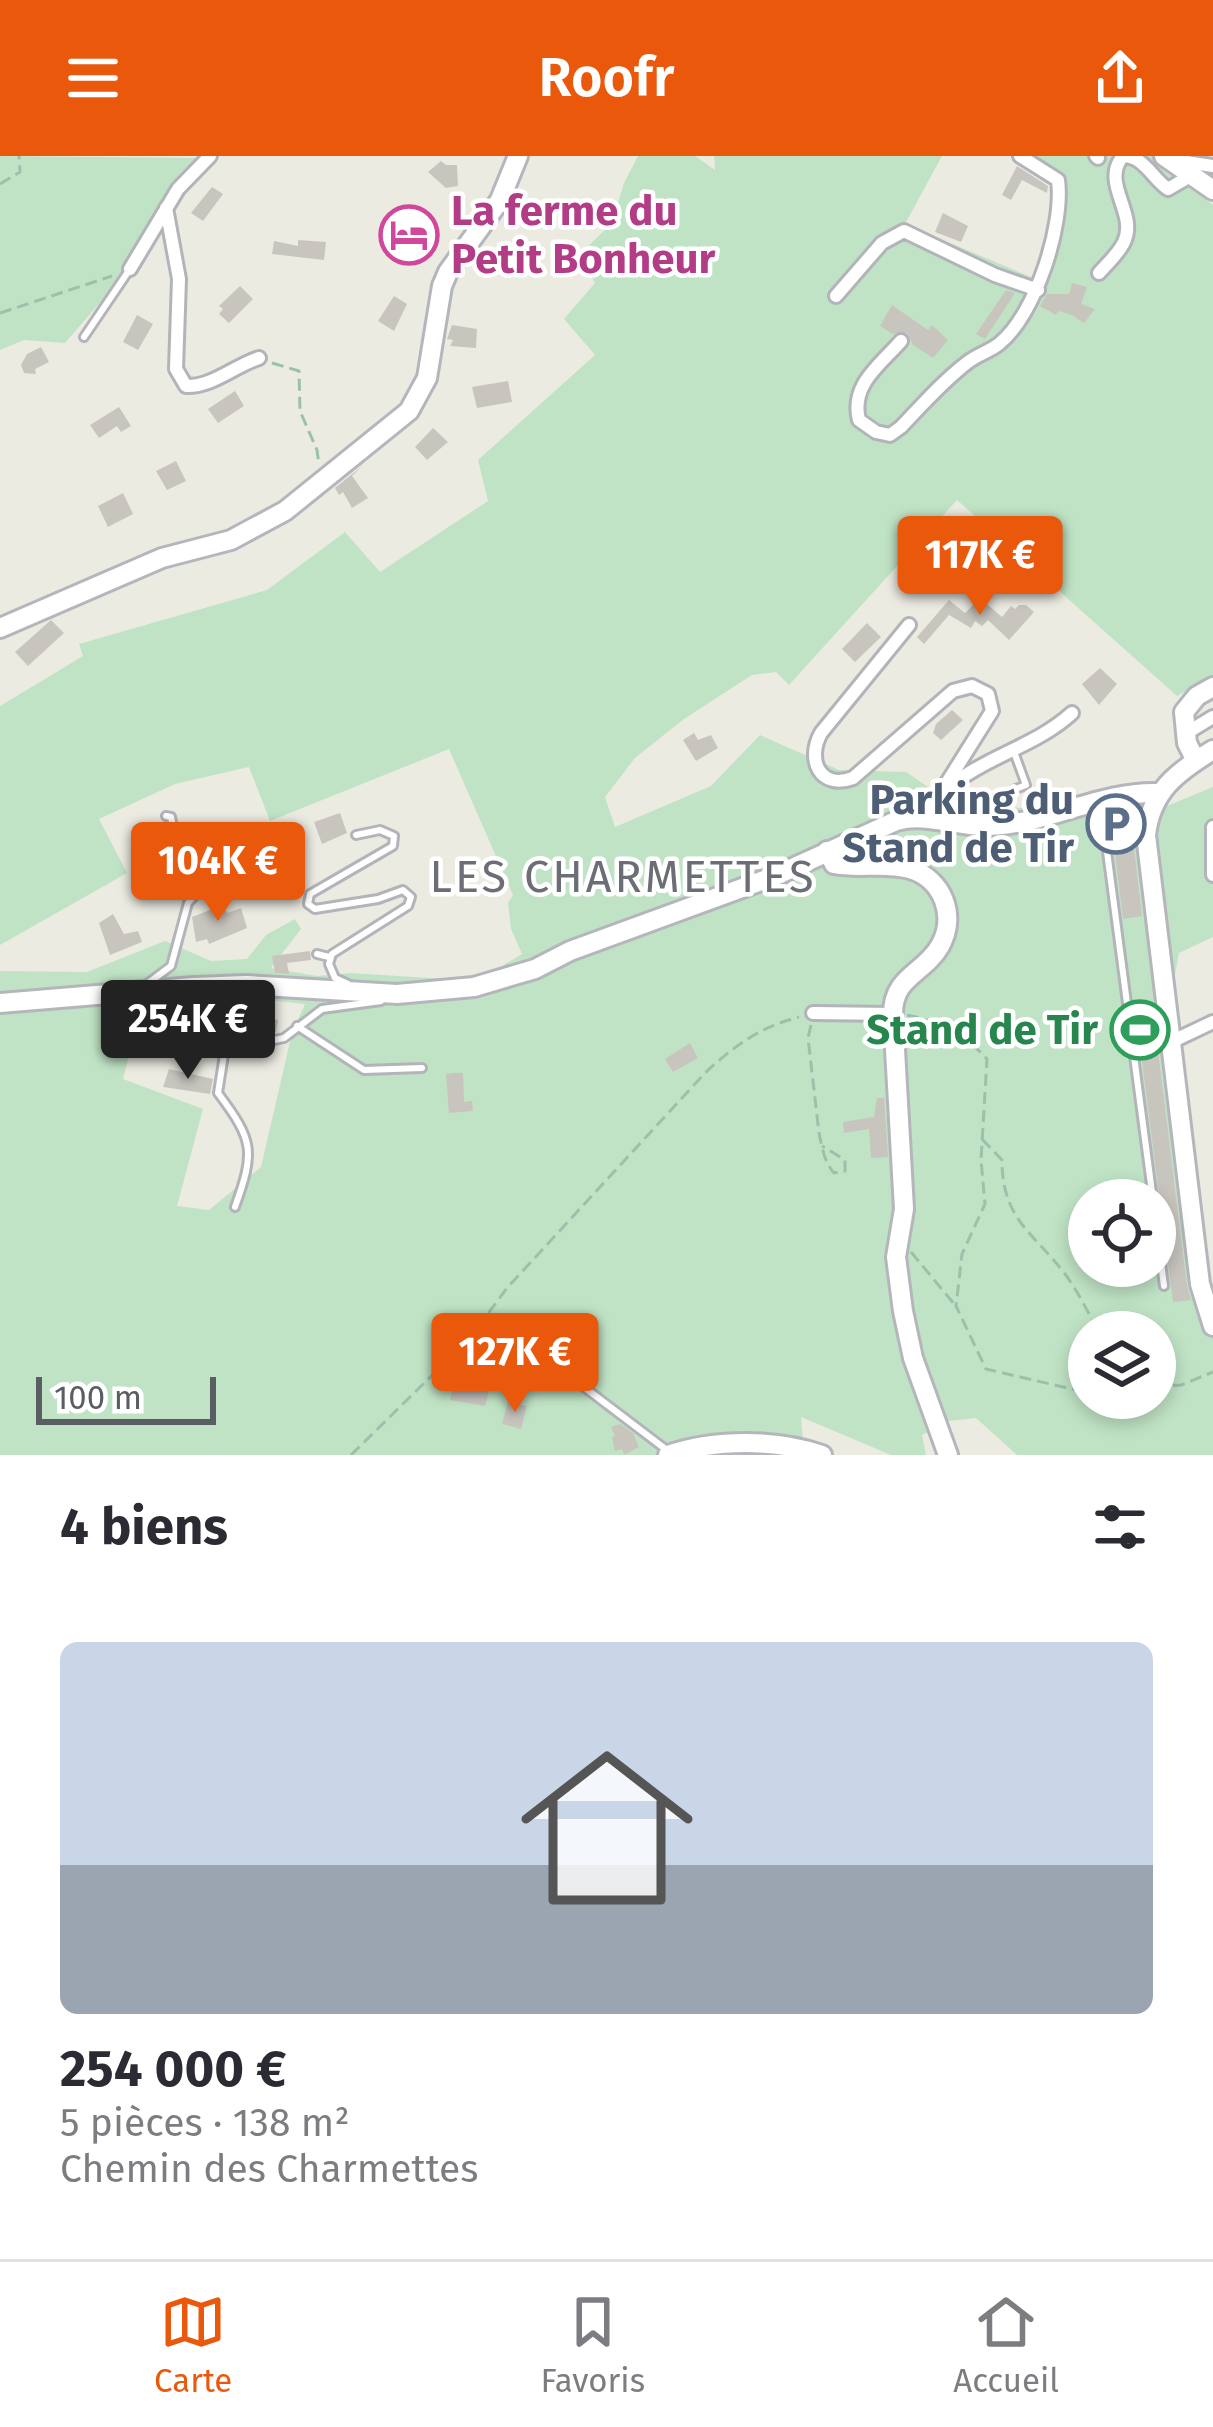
<!DOCTYPE html>
<html lang="fr">
<head>
<meta charset="utf-8">
<style>
	:root { --surface:#fff; --page:#f2f2f3; --text:#2b2b33; --muted:#7c7c81; --line:#e1e1e2; --accent:#ea580c }
	body { margin:0; font-family:"Fira Sans",sans-serif; background:var(--page); color:var(--text); height:100vh; display:flex; flex-direction:column; font-size:45px; white-space:nowrap }
	* { box-sizing:border-box; margin:0 }
	p { font-size:39px; color:var(--muted) }
	.icon { flex:none; width:66px; height:66px; fill:none; stroke:currentColor; stroke-width:2; stroke-linecap:round; stroke-linejoin:round }
	.map { position:relative; height:1299px; overflow:hidden }
	.drawer { display:flex; flex-direction:column; background:var(--surface); flex:1 }
	.drawer>* { flex:none }
	.buttons { position:absolute; left:1068px; top:1023px; display:grid; gap:24px }
	.buttons a { display:grid; place-items:center; width:108px; height:108px; border-radius:50%; background:var(--surface); box-shadow:0 6px 18px #0003; font-size:60px }
	.scale { position:absolute; left:36px; bottom:30px; width:180px; box-sizing:border-box; padding-left:12px; border:6px solid #5a5d62; border-top:0; font-size:33px; line-height:42px; white-space:nowrap; color:#5a5d62; -webkit-text-stroke:9px #fff; paint-order:stroke }
	.price { position:absolute; translate:-50% -102px; padding:0 27px; border-radius:12px; background:var(--accent); color:#fff; font-size:39px; line-height:78px; filter:drop-shadow(0 3px 6px #0008) }
	.price::after { content:''; position:absolute; left:50%; top:72px; width:36px; height:27px; margin-left:-18px; background:inherit; clip-path:polygon(0 0,100% 0,50% 100%) }
	.price.active { background:#222; color:#fff }
	ul { padding:0; list-style:none }
	li { display:grid; align-content:center; gap:24px; height:636px; padding:0 60px }
	li+li { border-top:3px solid var(--line) }
	li span { display:grid; place-items:center; height:372px; border-radius:18px; color:#555 }
	li>.icon { margin-inline-start:auto }
	span .icon { width:216px; height:216px; fill:#fffc; stroke-width:1 }
	li b { font-size:51px }
	h2 { display:flex; justify-content:space-between; align-items:center; height:144px; padding:0 60px; font-size:51px }
	header { display:flex; justify-content:space-between; align-items:center; height:156px; padding:0 60px; background:var(--accent); color:#fff; font-size:54px; font-weight:600 }
	.dock { display:flex; justify-content:space-around; align-items:center; height:168px; border-top:3px solid var(--line); background:var(--surface); font-size:33px; color:var(--muted) }
	.dock a { display:grid; justify-items:center; gap:6px }
	.dock .active { color:var(--accent) }
	.map>svg:first-child { display:block }
	.green { fill:#c0e3c5; fill-rule:evenodd }
	.building { fill:#c8c5bf }
	.lines { fill:none; stroke-linecap:round; stroke-linejoin:round }
	.lane-casing { stroke:#b3b4b9; stroke-width:12 }
	.street-casing { stroke:#b3b4b9; stroke-width:18 }
	.secondary-casing { stroke:#b4b6bc; stroke-width:24 }
	.path { stroke:#9ac2ab; stroke-width:3; stroke-dasharray:12 6; stroke-linecap:butt }
	.lane { stroke:#fff; stroke-width:6 }
	.street { stroke:#fff; stroke-width:12 }
	.secondary { stroke:#fff; stroke-width:18 }
	.labels { text-anchor:middle; dominant-baseline:central; stroke-width:9; stroke-linejoin:round; paint-order:stroke }
	.hotel-label { font-size:42px; font-weight:bold; fill:#b23c85; stroke:#fff; text-anchor:start }
	.service-label { font-size:42px; font-weight:bold; fill:#4e5e75; stroke:#fff; text-anchor:end }
	.leisure-label { font-size:42px; font-weight:bold; fill:#27864d; stroke:#fff; text-anchor:end }
	.neighbourhood-label { font-size:45px; letter-spacing:3px; fill:#6b6e74; stroke:#fff }
</style>
</head>
<body>
<header><svg class="icon" aria-label="menu" viewBox="0 0 24 24"><path d="M4 6h16M4 12h16M4 18h16"/></svg>Roofr<svg class="icon" aria-label="share" viewBox="0 0 24 24"><path d="M12 15V3M7 8l5-5 5 5M5 13v7h14v-7"/></svg></header>
<div class="map">
<svg width="1213" height="1299" viewBox="0 0 1213 1299">
	<rect width="100%" height="100%" fill="#ecebe2"/>
	<!-- green -->
	<path class="green" d="M0 0 197 2 123 120 65 187 24 184 0 194Z
		M638 0H695L715 14 714 0H942L905 68 1043 126C1051 110 1053 98 1057 81 1067 36 1081 19 1025 0H1155L1213 49V521L1177 540 957 344 789 529 776 516 752 519 684 563 635 602 605 641 615 671 711 630 760 579 839 614 906 616 950 646 1096 658V653L1130 643 1132 661 1138 662 1213 631V781L1179 797 1169 851 1213 1174V1299H1017L976 1262 949 1265 922 1279 926 1299H891L801 1261 804 1299H0V815L87 816 165 785 211 805 247 803 266 779 295 763 301 773 271 812 317 820 351 817 477 825 522 798 511 773 508 747 513 739 449 593 270 665 249 611 175 628 99 663 127 717 0 789V550L83 500 79 488 267 434 345 376 380 416 488 345 478 304 595 199 564 163 595 127 580 98 612 67 624 27ZM257 843 305 848 292 877 261 1011 209 1054 177 1050 203 953 123 923 142 847 161 854 209 860ZM1089 1044H1155V1110H1089ZM1089 1176H1155V1242H1089Z"/>
	<!-- building -->
	<path class="building" d="M441 5 446 9H457L458 30 446 32 428 16Z
		M1017 10 1048 30 1047 37 1022 24 1011 44 1002 39Z
		M212 31 223 38 203 65 191 57Z
		M943 57 968 70 961 86 935 76Z
		M394 62 433 76 425 97 385 81Z
		M298 84 326 86 324 104 272 98 274 85 298 90Z
		M1072 127 1087 131 1081 148 1095 153 1084 167 1072 159 1059 155 1056 159 1040 150 1047 138H1069Z
		M240 130 253 143 229 167 219 158 223 153 219 150Z
		M1006 134 1015 137 985 183 976 178Z
		M394 140 407 148 394 175 378 165Z
		M892 149 928 174 932 169 948 184 933 202 913 189 907 177 893 178 880 170Z
		M137 159 153 168 138 194 123 186Z
		M452 169 477 173 476 192 450 190 453 184 447 183Z
		M41 191 49 206 35 213 36 218 24 217 21 209 27 198Z
		M508 225 512 246 477 252 472 231Z
		M235 235 244 250 218 267 208 253Z
		M119 251 131 270 121 276 117 270 99 282 90 269Z
		M433 272 448 286 427 304 415 291Z
		M176 305 186 325 167 334 156 315Z
		M362 310 352 320 368 342 352 352 343 336 339 339 335 332Z
		M123 337 133 358 108 371 98 350Z
		M946 381 956 391 950 397 954 401 948 407 944 404 932 415 923 406Z
		M980 442 1002 461 1011 450 1015 453 1019 449H1026L1034 456 1009 484 988 464 982 470 975 465 971 472 949 459 924 488 917 481 949 444 965 457Z
		M51 464 64 477 28 510 15 496Z
		M867 467 881 481 855 506 842 493Z
		M1100 512 1117 528 1099 549 1082 528Z
		M952 554 963 564 941 584 933 577 936 568Z
		M694 577 698 584 711 579 718 592 696 605 683 584Z
		M340 657 347 677 322 688 314 666Z
		M1133 684 1142 760 1123 763 1114 689Z
		M223 749 227 757 241 752 247 772 209 788 207 783 196 786 192 761Z
		M113 758 124 778 138 775 142 786 110 799 99 767Z
		M310 795 311 804 287 807 289 818 275 817 272 800Z
		M1152 846 1187 1130 1191 1144 1173 1146 1160 1047 1135 849Z
		M239 856 278 864 276 876 248 873 246 878 234 876Z
		M690 887 698 902 673 916 665 903Z
		M169 913 213 923 210 938 163 931Z
		M453 917H463L464 946 472 945 473 955 449 957 446 918Z
		M877 942H884L888 1001 871 1002 869 973 844 977 843 966 874 961Z
		M453 1230 489 1235 485 1250 450 1244Z
		M508 1246 527 1250 521 1273 502 1268Z
		M620 1268 633 1277 639 1291 624 1299 622 1293 615 1295 612 1281 615 1280 611 1271Z"/>
	<g class="lines">
		<!-- lane casing -->
		<g class="lane-casing">
			<path id="lane" d="M84 181 130 113
				M1013 634 1026 629 1014 596
				M1115 645 1117 660 1106 688 1153 1044
				M207 727 264 702
				M317 798 329 801
				M348 828 335 822 329 808 332 798 408 750 411 741 403 734 378 743 315 753 308 748 310 738 393 690 394 680 380 674 356 679
				M143 831 171 810 188 747 206 727C188 713 162 732 141 724 136 700 156 685 173 671L171 661 166 660
				M297 870 364 914 422 912
				M235 1051C255 995 254 985 218 937L224 899 245 885 265 886 284 882 322 853 381 845
				M1155 1061 1164 1130
				M510 1225 516 1196 572 1222 668 1295"/>
		</g>
		<!-- street casing -->
		<g class="street-casing">
			<path id="street" d="M1096 0 1098 2
				M1173 4 1213 10
				M166 52 179 123 176 213 186 230C212 231 234 210 259 202
				M130 113 178 33 210 0
				M1099 117C1107 108 1119 97 1124 86 1138 57 1100 27 1123 0 1144 0 1152 22 1168 33L1192 19
				M836 140 882 87 904 75 995 119 1038 134
				M901 185C880 209 850 229 859 264L876 276 890 279 901 271C922 249 943 225 968 206 978 198 991 195 1000 187 1036 157 1064 69 1058 24L1020 0
				M909 469 821 577C806 604 820 634 853 622L953 535 972 530 988 538 992 555 943 633
				M1185 578 1213 561
				M928 663C953 604 1024 601 1072 557
				M1213 671V719
				M813 857 893 858
				M1173 885 1213 866"/>
		</g>
		<!-- secondary casing -->
		<g class="secondary-casing">
			<path id="secondary" d="M1164 0 1213 34
				M0 472 162 402 231 384 285 355 409 255 427 222 442 130 448 116 500 44 518 0
				M1213 594C1177 616 1151 635 1146 679L1200 1128 1213 1170
				M1196 605 1187 587 1184 556 1197 540 1213 531
				M827 695 834 708C859 713 885 706 910 713 943 723 957 760 940 790 924 818 893 820 893 858L904 1053 896 1101 903 1155 913 1202 948 1299
				M0 847 193 831 246 829 397 838 474 831 535 813 570 795 775 720 896 665C924 657 953 669 981 670 1043 671 1098 635 1158 637
				M668 1299C715 1283 776 1283 822 1299"/>
		</g>
		<!-- path -->
		<path class="path" d="M0 28 20 16 19 0
			M0 157 112 120
			M272 207 299 215 300 255 317 294 319 309
			M907 859C941 866 963 877 987 903L981 1004 985 1048 962 1098 956 1150 986 1213 1089 1237
			M811 869 808 882 819 977C822 991 824 1006 834 1017L845 1015V1004L822 990
			M982 983 1002 1004C1002 1064 1034 1077 1065 1118 1078 1135 1088 1157 1099 1176
			M911 1096 955 1149
			M1155 1231 1181 1229 1213 1216
			M351 1299 469 1183 507 1132 705 917C734 890 760 871 799 861"/>
		<!-- lane -->
		<use href="#lane" class="lane"/>
		<!-- street -->
		<use href="#street" class="street"/>
		<!-- secondary -->
		<use href="#secondary" class="secondary"/>
	</g>
	<!-- icons -->
	<defs>
		<g id="hotel-ring" transform="scale(3)"><circle r="9.5" fill="#fff" stroke="#d1479c" stroke-width="1.5"/><path d="M-6-4.5h1.5V1H6V5H4.5V3h-9V5H-6ZM-4 0a1.8 1.8 0 1 1 3.6 0ZM.5 0V-2.5h3Q6-2.5 6 0Z" fill="#d1479c"/></g>
		<g id="parking-ring" transform="scale(3)"><circle r="9.5" fill="#fff" stroke="#5c6f8a" stroke-width="1.5"/><path d="M-3.5-5.5H1a3.5 3.5 0 0 1 0 7H-1V5.5H-3.5ZM-1-3.4V-.6H.8a1.4 1.4 0 0 0 0-2.8Z" fill="#5c6f8a"/></g>
		<g id="stadium-ring" transform="scale(3)"><circle r="9.5" fill="#fff" stroke="#2e9e5b" stroke-width="1.5"/><path d="M0-5a6.5 5 0 1 0 0 10a6.5 5 0 1 0 0-10ZM-3.5-1.8h7v3.6h-7Z" fill="#2e9e5b"/></g>
	</defs>
	<g fill-rule="evenodd">
		<use href="#hotel-ring" x="409" y="79"/>
		<use href="#parking-ring" x="1116" y="668"/>
		<use href="#stadium-ring" x="1140" y="874"/>
	</g>
	<g class="labels">
		<!-- hotel labels -->
		<g class="hotel-label">
			<text x="451" y="55">La ferme du<tspan x="451" dy="48">Petit Bonheur</tspan></text>
		</g>
		<!-- service labels -->
		<g class="service-label">
			<text x="1074" y="644">Parking du<tspan x="1074" dy="48">Stand de Tir</tspan></text>
		</g>
		<!-- leisure labels -->
		<g class="leisure-label">
			<text x="1098" y="874">Stand de Tir</text>
		</g>
		<!-- neighbourhood labels -->
		<g class="neighbourhood-label">
			<text x="623" y="721">LES CHARMETTES</text>
		</g>
	</g>
</svg>
<div class="buttons">
<a><svg class="icon" aria-label="locate" viewBox="0 0 24 24"><circle cx="12" cy="12" r="6"/><path d="M12 2v4M12 18v4M2 12h4M18 12h4"/></svg></a>
<a><svg class="icon" aria-label="layers" viewBox="0 0 24 24"><path d="M12 4l9 5-9 5-9-5zM3 14l9 5 9-5"/></svg></a>
</div>
<div class="scale">100 m</div>
<b class="price" style="left:980px;top:462px">117K €</b>
<b class="price" style="left:218px;top:768px">104K €</b>
<b class="price active" style="left:188px;top:926px">254K €</b>
<b class="price" style="left:515px;top:1259px">127K €</b>
</div>
<section class="drawer">
<h2>4 biens<svg class="icon" aria-label="filters" viewBox="0 0 24 24"><path d="M4 7h16M4 17h16"/><circle cx="9" cy="7" r="2"/><circle cx="15" cy="17" r="2"/></svg></h2>
<ul>
<li><span style="background:linear-gradient(#c9d6e8 60%,#9aa5b1 0)"><svg class="icon" aria-label="home" viewBox="0 0 24 24"><path d="M3 11l9-7 9 7M6 9v11h12V9"/></svg></span><div><b>254 000 €</b><p>5 pièces · 138 m²</p><p>Chemin des Charmettes</p></div></li>
</ul>
</section>
<nav class="dock">
<a class="active"><svg class="icon" aria-label="map" viewBox="0 0 24 24"><path d="M3 6l6-2 6 2 6-2v14l-6 2-6-2-6 2zM9 4v14M15 6v14"/></svg>Carte</a>
<a><svg class="icon" aria-label="saved" viewBox="0 0 24 24"><path d="M7 4h10v16l-5-4-5 4z"/></svg>Favoris</a>
<a><svg class="icon" aria-label="home" viewBox="0 0 24 24"><path d="M3 11l9-7 9 7M6 9v11h12V9"/></svg>Accueil</a>
</nav>
</body>
</html>
